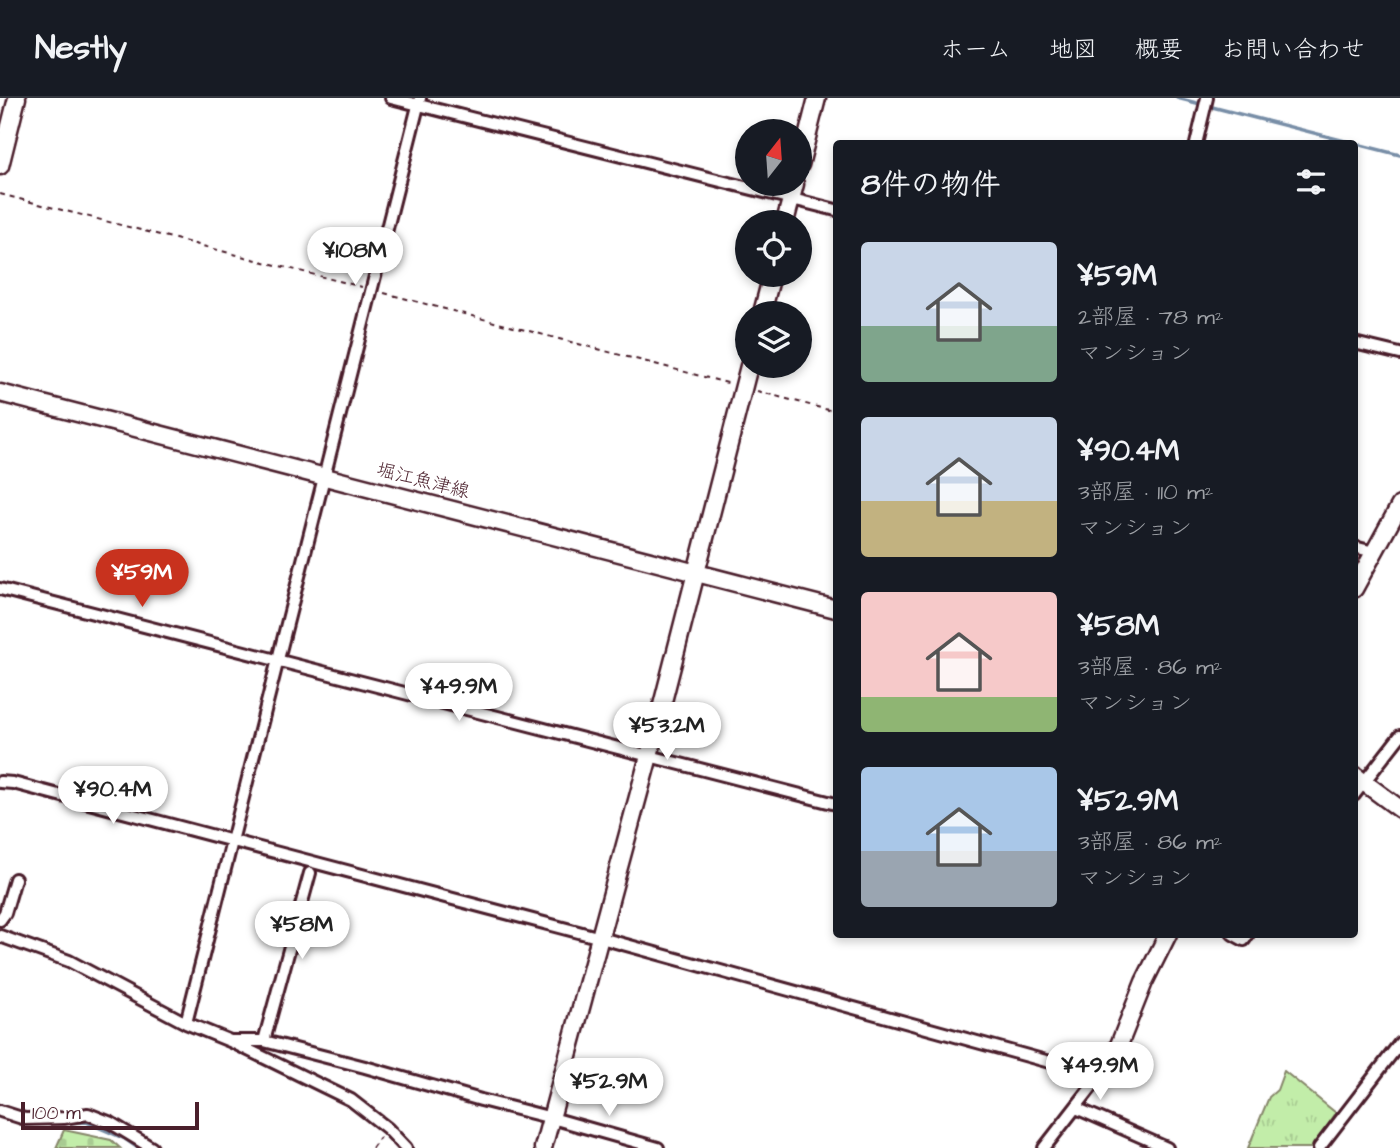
<!DOCTYPE html>
<html lang="ja">
<head>
<meta charset="utf-8">
<style>
	:root { --surface:#171b24; --page:#20242c; --text:#f1f3f6; --muted:#9ea1a6; --line:#363941; --accent:#c8321e }
	body { margin:0; font-family:"Architects Daughter","Klee One",sans-serif; background:var(--page); color:var(--text); height:100vh; display:flex; flex-direction:column; font-size:26px; white-space:nowrap }
	* { box-sizing:border-box; margin:0 }
	p { font-size:23px; color:var(--muted) }
	.icon { flex:none; width:38px; height:38px; fill:none; stroke:currentColor; stroke-width:2; stroke-linecap:round; stroke-linejoin:round }
	.map { position:relative; flex:1; overflow:hidden }
	.details { position:absolute; left:833px; top:42px; width:525px; height:798px; display:flex; flex-direction:column; background:var(--surface); border-radius:7px; box-shadow:0 4px 10px #0003 }
	.details>* { flex:none }
	.needle { width:46px; rotate:17deg }
	.buttons { position:absolute; left:735px; top:21px; display:grid; gap:14px }
	.buttons a { display:grid; place-items:center; width:77px; height:77px; border-radius:50%; background:var(--surface); box-shadow:0 4px 10px #0003; font-size:35px }
	.scale { position:absolute; left:21px; bottom:18px; width:178px; box-sizing:border-box; padding-left:7px; border:4px solid #4a1f2b; border-top:0; font-size:19px; line-height:24px; white-space:nowrap; color:#4a1f2b; -webkit-text-stroke:5px #fff; paint-order:stroke }
	.price { position:absolute; translate:-50% -60px; padding:0 16px; border-radius:24px; background:#fff; color:#222; font-size:23px; line-height:46px; filter:drop-shadow(0 2px 4px #0008) }
	.price::after { content:''; position:absolute; left:50%; top:42px; width:21px; height:16px; margin-left:-10px; background:inherit; clip-path:polygon(0 0,100% 0,50% 100%) }
	.price.selected { background:var(--accent); color:#fff }
	ul { padding:0; list-style:none }
	li { display:flex; align-items:center; gap:21px; height:175px; padding:0 28px }
	li span { display:grid; place-items:center; flex:none; width:196px; height:140px; border-radius:7px; color:#555 }
	li>.icon { margin-inline-start:auto }
	span .icon { width:84px; height:84px; fill:#fffc; stroke-width:1 }
	li b { font-size:30px }
	h2 { display:flex; justify-content:space-between; align-items:center; height:84px; padding:0 28px; font-size:30px }
	header { display:flex; align-items:center; gap:42px; box-sizing:border-box; height:98px; padding:0 35px; background:var(--surface); border-bottom:2px solid var(--line) }
	header strong { font-size:33px }
	nav { display:flex; gap:38px; margin-inline-start:auto; font-size:24px }
	.map>svg:first-child { display:block }
	.grass { fill:url(#grass-tufts); stroke:#86866a; stroke-width:2 }
	.cemetery { fill:url(#cemetery-stones); stroke:#86866a; stroke-width:2 }
	.lines { fill:none; stroke-linecap:round; stroke-linejoin:round }
	.stream { stroke:#788ea7; stroke-width:3.5 }
	.street-casing { stroke:#4a1f2b; stroke-width:16 }
	.secondary-casing { stroke:#4a1f2b; stroke-width:21 }
	.path { stroke:#4a1f2b; stroke-width:2; stroke-dasharray:5 5; stroke-linecap:butt }
	.street { stroke:#fff; stroke-width:10 }
	.secondary { stroke:#fff; stroke-width:16 }
	.labels { text-anchor:middle; dominant-baseline:central; stroke-width:5; stroke-linejoin:round; paint-order:stroke }
	.street-label { font-size:19px; fill:#4a1f2b; stroke:#fff }
</style>
</head>
<body>
<header>
<strong>Nestly</strong>
<nav><a>ホーム</a><a>地図</a><a>概要</a><a>お問い合わせ</a></nav>
</header>
<div class="map">
<svg width="1400" height="1050" viewBox="0 0 1400 1050">
	<defs>
		<pattern id="grass-tufts" width="24" height="20" patternUnits="userSpaceOnUse" patternTransform="scale(1.75)"><rect width="24" height="20" fill="#c2eda9"/><path d="M3 7l-1-3M5 7V3M7 7l1-3M15 17l-1-3M17 17v-4M19 17l1-3" fill="none" stroke="#a8cb92"/></pattern>
		<pattern id="cemetery-stones" width="16" height="16" patternUnits="userSpaceOnUse" patternTransform="scale(1.75)"><rect width="16" height="16" fill="#c2eda9"/><path d="M2 7V4a2 2 0 0 1 4 0v3zM10 15v-3a2 2 0 0 1 4 0v3z" fill="#a8cb92"/></pattern>
	</defs>
	<rect width="100%" height="100%" fill="#fff"/>
	<filter id="ink" filterUnits="userSpaceOnUse"><feTurbulence type="fractalNoise" baseFrequency=".0143" numOctaves="2"/><feDisplacementMap in="SourceGraphic" scale="14" xChannelSelector="R" yChannelSelector="G"/><feConvolveMatrix kernelMatrix="1 2 1 2 8 2 1 2 1" color-interpolation-filters="sRGB"/></filter>
	<g filter="url(#ink)">
		<!-- grass -->
		<path class="grass" d="M1284 973 1336 1015 1312 1050H1248L1269 999 1277 992Z"/>
		<!-- cemetery -->
		<path class="cemetery" d="M64 1032 111 1042 120 1050H56Z"/>
		<g class="lines">
			<!-- stream -->
			<path class="stream" d="M1177 0 1400 57
				M63 1025 86 1024 125 1041 138 1050"/>
			<!-- street casing -->
			<g class="street-casing">
				<path id="street" d="M391 0 836 112
					M1196 46 1207 0
					M1354 245 1400 256
					M1354 449 1374 454
					M0 491 836 706
					M0 684 13 685 601 840 1100 978 1044 1050
					M1354 697 1400 638
					M0 822 5 815 15 781
					M1233 836 1244 842 1248 836
					M0 838 69 863 186 925 230 943 351 1002 387 1030 406 1050
					M186 925 420 0
					M232 943H264L365 969 481 1002 552 1020 658 1050
					M264 943 310 775
					M1076 1010 1167 1050
					M0 1013 25 1021 64 1020 88 1016 111 1025 152 1050
					M1319 1050 1400 945"/>
			</g>
			<!-- secondary casing -->
			<g class="secondary-casing">
				<path id="secondary" d="M800 67 817 0
					M0 68 17 0
					M785 124 795 86
					M762 215 772 177
					M0 295 836 511
					M1354 491 1400 407
					M1354 677 1400 711
					M1100 978 1119 947 1144 884 1168 836
					M543 1050 649 658 749 268"/>
			</g>
			<!-- path -->
			<path class="path" d="M0 96 362 189
				M384 195 731 286
				M757 293 836 314
				M372 1050 380 1039"/>
			<!-- street -->
			<use href="#street" class="street"/>
			<!-- secondary -->
			<use href="#secondary" class="secondary"/>
		</g>
	</g>
	<g class="labels">
		<!-- street labels -->
		<g class="street-label">
			<text transform="translate(423 383) rotate(14)">堀江魚津線</text>
		</g>
	</g>
</svg>
<div class="buttons">
<a><svg class="needle" viewBox="-14 -14 28 28"><path d="M0-13l5 13h-10z" fill="#e53935"/><path d="M0 13l5-13h-10z" fill="#9ea1a6"/></svg></a>
<a><svg class="icon" aria-label="locate" viewBox="0 0 24 24"><circle cx="12" cy="12" r="6"/><path d="M12 2v4M12 18v4M2 12h4M18 12h4"/></svg></a>
<a><svg class="icon" aria-label="layers" viewBox="0 0 24 24"><path d="M12 4l9 5-9 5-9-5zM3 14l9 5 9-5"/></svg></a>
</div>
<div class="scale">100 m</div>
<b class="price" style="left:355px;top:189px">¥108M</b>
<b class="price selected" style="left:142px;top:511px">¥59M</b>
<b class="price" style="left:459px;top:625px">¥49.9M</b>
<b class="price" style="left:667px;top:664px">¥53.2M</b>
<b class="price" style="left:113px;top:728px">¥90.4M</b>
<b class="price" style="left:302px;top:863px">¥58M</b>
<b class="price" style="left:1100px;top:1004px">¥49.9M</b>
<b class="price" style="left:609px;top:1020px">¥52.9M</b>
<section class="details">
<h2>8件の物件<svg class="icon" aria-label="filters" viewBox="0 0 24 24"><path d="M4 7h16M4 17h16"/><circle cx="9" cy="7" r="2"/><circle cx="15" cy="17" r="2"/></svg></h2>
<ul>
<li><span style="background:linear-gradient(#c9d6e8 60%,#7fa58c 0)"><svg class="icon" aria-label="home" viewBox="0 0 24 24"><path d="M3 11l9-7 9 7M6 9v11h12V9"/></svg></span><div><b>¥59M</b><p>2部屋 · 78 m²</p><p>マンション</p></div></li>
<li><span style="background:linear-gradient(#c9d6e8 60%,#c2b280 0)"><svg class="icon" aria-label="home" viewBox="0 0 24 24"><path d="M3 11l9-7 9 7M6 9v11h12V9"/></svg></span><div><b>¥90.4M</b><p>3部屋 · 110 m²</p><p>マンション</p></div></li>
<li><span style="background:linear-gradient(#f6c9c9 75%,#8fb573 0)"><svg class="icon" aria-label="home" viewBox="0 0 24 24"><path d="M3 11l9-7 9 7M6 9v11h12V9"/></svg></span><div><b>¥58M</b><p>3部屋 · 86 m²</p><p>マンション</p></div></li>
<li><span style="background:linear-gradient(#a9c7e8 60%,#9aa5b1 0)"><svg class="icon" aria-label="home" viewBox="0 0 24 24"><path d="M3 11l9-7 9 7M6 9v11h12V9"/></svg></span><div><b>¥52.9M</b><p>3部屋 · 86 m²</p><p>マンション</p></div></li>
</ul>
</section>
</div>
</body>
</html>
